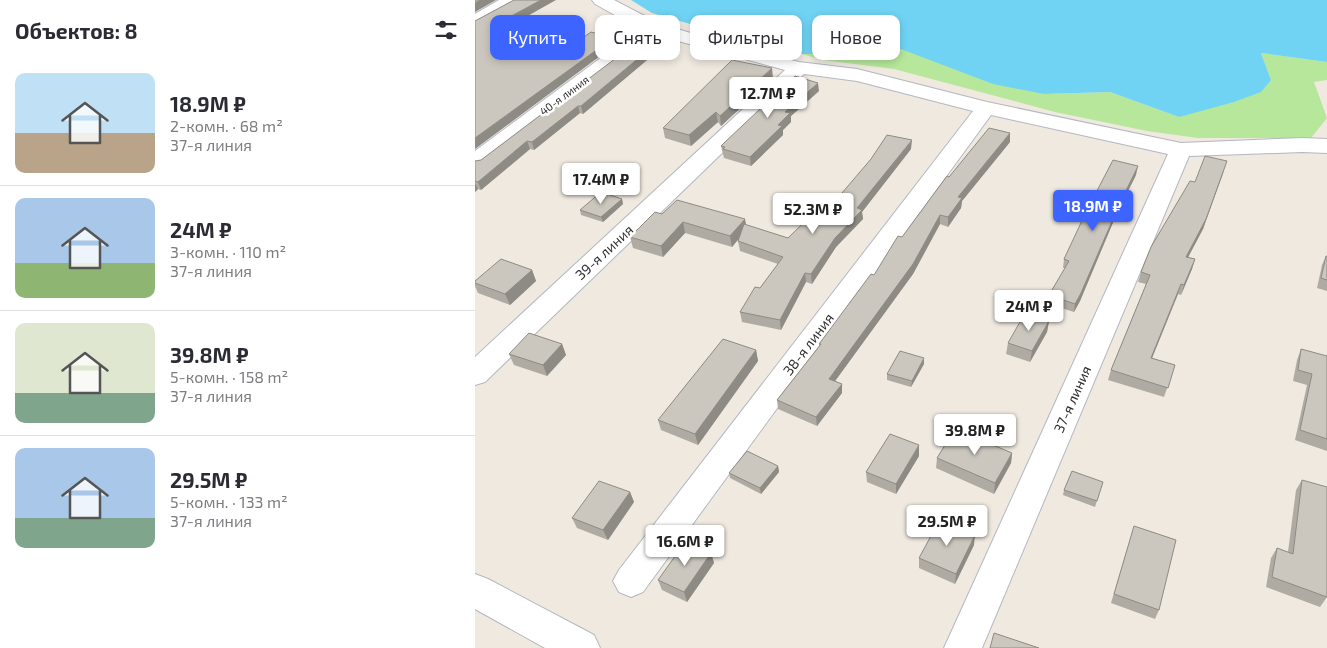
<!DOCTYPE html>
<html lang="ru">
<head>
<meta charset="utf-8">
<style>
	:root { --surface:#fff; --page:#f2f2f3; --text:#2b2b33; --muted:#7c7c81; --line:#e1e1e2; --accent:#3d64ff }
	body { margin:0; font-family:"Exo 2",sans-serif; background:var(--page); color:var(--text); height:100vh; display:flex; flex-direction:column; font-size:19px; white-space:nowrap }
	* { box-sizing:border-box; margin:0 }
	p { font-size:16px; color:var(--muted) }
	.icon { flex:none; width:28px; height:28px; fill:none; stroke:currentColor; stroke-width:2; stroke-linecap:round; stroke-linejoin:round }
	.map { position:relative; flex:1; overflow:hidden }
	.side { display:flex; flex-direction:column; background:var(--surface); width:475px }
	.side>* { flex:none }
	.top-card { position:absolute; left:15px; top:15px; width:475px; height:45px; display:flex; gap:10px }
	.price { position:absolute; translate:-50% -42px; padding:0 11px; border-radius:5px; background:#fff; color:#222; font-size:16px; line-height:32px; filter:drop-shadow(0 1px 2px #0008) }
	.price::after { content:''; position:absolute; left:50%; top:30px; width:15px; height:11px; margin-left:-8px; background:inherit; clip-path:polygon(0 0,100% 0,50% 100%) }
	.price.on { background:var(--accent); color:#fff }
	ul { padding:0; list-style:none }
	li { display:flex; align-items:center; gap:15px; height:125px; padding:0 15px }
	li+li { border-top:1px solid var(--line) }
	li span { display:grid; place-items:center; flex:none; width:140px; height:100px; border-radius:10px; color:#555 }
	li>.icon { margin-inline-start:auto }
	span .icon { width:60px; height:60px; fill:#fffc; stroke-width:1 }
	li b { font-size:21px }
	h2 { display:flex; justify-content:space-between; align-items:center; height:60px; padding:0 15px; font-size:21px }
	.chip { padding:0 18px; border-radius:10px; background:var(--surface); box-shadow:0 2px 8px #0003; font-size:18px; line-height:45px }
	.chip.on { background:var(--accent); color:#fff }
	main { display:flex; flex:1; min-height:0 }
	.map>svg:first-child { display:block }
	.green { fill:#b6e79b }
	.water { fill:#70d3f4 }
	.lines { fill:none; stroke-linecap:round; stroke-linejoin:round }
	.minor-casing { stroke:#b4b7c1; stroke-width:2 }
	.minor { fill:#fff; fill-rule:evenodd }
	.wall { fill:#afaba3 }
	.shaded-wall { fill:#8e8b85 }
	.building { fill:#cbc7be; stroke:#8e8b85 }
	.labels { text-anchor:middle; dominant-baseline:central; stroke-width:5; stroke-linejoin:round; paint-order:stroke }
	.far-street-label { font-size:11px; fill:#2e2e2e; stroke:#fff }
	.street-label { font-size:14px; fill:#2e2e2e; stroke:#fff }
</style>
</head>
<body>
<main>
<section class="side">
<h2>Объектов: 8<svg class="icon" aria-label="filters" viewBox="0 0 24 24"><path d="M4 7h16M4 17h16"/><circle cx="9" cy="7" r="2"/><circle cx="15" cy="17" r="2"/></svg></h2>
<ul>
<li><span style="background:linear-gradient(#bfe0f5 60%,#b9a48a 0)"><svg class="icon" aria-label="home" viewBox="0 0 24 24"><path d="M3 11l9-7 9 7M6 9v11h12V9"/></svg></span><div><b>18.9M ₽</b><p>2-комн. · 68 m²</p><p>37-я линия</p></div></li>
<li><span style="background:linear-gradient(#a9c7e8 65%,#8fb573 0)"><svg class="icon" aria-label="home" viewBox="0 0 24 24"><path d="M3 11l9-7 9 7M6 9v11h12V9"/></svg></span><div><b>24M ₽</b><p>3-комн. · 110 m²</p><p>37-я линия</p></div></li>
<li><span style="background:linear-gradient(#dfe7d0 70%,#7fa58c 0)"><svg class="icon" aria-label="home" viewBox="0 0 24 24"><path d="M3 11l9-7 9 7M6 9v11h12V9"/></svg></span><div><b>39.8M ₽</b><p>5-комн. · 158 m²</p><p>37-я линия</p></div></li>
<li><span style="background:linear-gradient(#a9c7e8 70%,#7fa58c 0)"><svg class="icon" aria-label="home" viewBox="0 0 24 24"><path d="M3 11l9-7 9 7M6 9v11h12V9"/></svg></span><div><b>29.5M ₽</b><p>5-комн. · 133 m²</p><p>37-я линия</p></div></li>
</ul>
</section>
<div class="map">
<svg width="852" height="648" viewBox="0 0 852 648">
	<rect width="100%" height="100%" fill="#efe9e0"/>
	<!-- green -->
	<path class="green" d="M387 41 418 46 569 94 635 92 704 117 796 80 786 53 852 62V80L839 82 852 118 836 138H723L672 131 580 112 419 69 348 60 327 54H356Z"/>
	<!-- water -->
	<path class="water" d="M156 0H852V62L786 53 796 80 786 92 759 102 704 117 635 92 569 94 518 84 418 46 387 41 356 54H327L281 43 177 13Z"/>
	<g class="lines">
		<!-- minor casing -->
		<g class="minor-casing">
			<path id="minor" d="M24 0H46L43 4 6 26 0 28V14Z
				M117 0H139L185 24 277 51 324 62 382 69 512 102 706 143 827 138 852 139V153L827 152 714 156 507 648H469L693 154 516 115 168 592 156 597 144 592 138 581 144 570 498 111 382 81 329 74 10 382 0 385V357L310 70 181 35 8 167 0 169V151L165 29 120 4Z
				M0 574 13 579 119 635 125 648H70L0 609Z"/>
		</g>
		<!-- minor -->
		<use href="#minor" class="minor"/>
	</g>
	<!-- wall -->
	<path class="wall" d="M178 55 108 114 105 113 59 150 55 149 6 190 3 189 0 192V161L6 160Z
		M298 78 246 126 243 122 216 146 190 138 188 128Z
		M344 91 316 116V122L308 130V135L276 166 249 158 246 146Z
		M535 142 487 201 486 208 473 227 465 224 438 274 360 381 367 384V393L342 426 303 409 302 400 344 346V344L399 275 474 177Z
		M436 149 387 212 388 219 361 247 337 284 331 282 306 330 267 322 265 312 285 288 303 264 265 251 263 241 264 238 257 247 210 233 188 257 158 248 155 237 187 214 271 225 313 238 361 200Z
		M749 171 728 229 713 257 720 259 717 269 706 295 703 294 677 358 700 365 689 397 633 380 636 370 671 284 663 282 666 272Z
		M661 175 642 213 605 301 599 312 573 304 574 295 590 268H588L589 259Z
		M147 199 148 204 128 222 106 215 105 210Z
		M851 256H852V291L842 288 847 265Z
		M57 270 61 281 35 305 3 293 0 286V281Z
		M574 321 572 332 555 362 531 354 533 343Z
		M87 344 91 355 72 376 39 365 34 354Z
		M826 349 852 356V451L820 440 832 385 818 381 822 360Z
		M281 350 283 361 223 445 186 430 183 420Z
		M449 364 436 387 412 380V374Z
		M537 453 536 463 519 494 461 468 462 458Z
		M444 456 421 494 392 482 391 472Z
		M303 466 304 472 286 494 255 478 254 473Z
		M827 480 852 597 845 607 791 587 796 558 802 548 813 552 821 490Z
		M628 482 620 507 588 495 589 490Z
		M155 492 159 502 133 540 102 528 97 518Z
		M659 526 684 610 680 619 636 603Z
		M499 545 480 584 444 568V558Z
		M236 553 239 563 212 602 187 590 183 580Z"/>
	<!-- shaded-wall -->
	<path class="shaded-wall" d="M5 0H21L0 12V3Z
		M66 0H81L19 35 16 27Z
		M138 38 140 45 0 149V138Z
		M177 47 178 55 108 114 106 106Z
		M297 68 298 78 246 126 245 116Z
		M343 83 344 91 316 116V122L308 130V135L276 166 275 157 303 125 310 112Z
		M103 106 105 113 59 150 57 142Z
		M241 112 243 122 216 146 214 135Z
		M535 133V142L487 201 486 208 473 227V217L483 197Z
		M437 140 436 149 387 212 388 219 361 247 337 284 336 274 360 238 382 208Z
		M52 141 55 149 6 190 3 182Z
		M752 161 728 229 708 267 711 257Z
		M663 166 661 175 642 213 605 301 599 312 600 304 644 205Z
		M0 183 3 189 0 192Z
		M147 199 148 204 128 222 126 217Z
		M465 215V224L438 274 355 388 354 379Z
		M270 219 272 229 257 247 255 236Z
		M208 222 210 233 188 257 186 246Z
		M720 259 717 269 706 295 709 285Z
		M57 270 61 281 35 305 30 294Z
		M330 273 331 282 306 330 305 320Z
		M706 284 703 294 673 368 676 358Z
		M574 321 572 332 555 362 557 351Z
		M87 344 91 355 72 376 68 365Z
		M281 350 283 361 223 445 220 434Z
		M449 358V364L436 387 437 381Z
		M367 384V393L342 426 341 417Z
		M444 445V456L421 494V484Z
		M537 453 536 463 519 494 520 483Z
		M303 466 304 472 286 494 285 488Z
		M155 492 159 502 133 540 128 530Z
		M500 535 499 545 480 584 481 574Z
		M236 553 239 563 212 602 209 592Z"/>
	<!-- building -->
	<path class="building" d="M0 0H5L0 3Z
		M39 0H66L16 27 92 49 116 32 138 38 0 138V21Z
		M161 43 177 47 106 106H103L57 142 52 141 3 182 0 181V161L6 160Z
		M257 60 297 68 245 116 241 112 214 135 188 128Z
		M320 76 343 83 310 112 315 113 303 125 307 126 275 157 248 149 250 147 246 146 250 142Z
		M514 128 535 133 483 197 487 198 473 217 465 215 438 264 354 379 367 384 341 417 302 400 346 344H344L396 274 399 275 423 236 427 237 472 176 474 177Z
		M412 135 437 140 382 208 387 210 360 238 336 274 330 273 305 320 265 312 280 287 285 288 308 257 263 241 269 224 313 238 354 198 361 200 396 159Z
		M730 156 752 161 731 219 711 257 720 259 709 285 706 284 676 358 700 365 693 388 636 370 675 275 666 272 676 247 715 181 720 182Z
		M638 160 663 166 644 205 606 293 600 304 574 295 594 261 589 259 612 210Z
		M126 192 147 199 126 217 105 210Z
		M202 200 270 219 255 236 208 222 186 246 155 237 180 212 187 214Z
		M851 256H852V280L846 278Z
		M26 259 57 270 30 294 0 283V281Z
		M550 313 574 321 557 351 533 343Z
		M54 333 87 344 68 365 34 354Z
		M248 339 281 350 220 434 183 420Z
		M826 349 852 356V439L825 430 837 374 823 370Z
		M425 351 449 358 437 381 412 374Z
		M480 429 537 453 520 483 462 458Z
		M415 434 444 445 421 484 391 472Z
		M272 451 303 466 285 488 254 473Z
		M597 471 628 482 622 501 589 490Z
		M827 480 852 487V597L797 577 802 548 818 554Z
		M124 481 155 492 128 530 97 518Z
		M464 521 500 535 481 574 444 558Z
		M659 526 701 540 684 610 639 594Z
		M211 541 236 553 209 592 183 580Z
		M519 633 564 648H515Z"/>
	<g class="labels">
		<!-- far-street labels -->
		<g class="far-street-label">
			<text transform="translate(89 95) rotate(-37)">40-я линия</text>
		</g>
		<!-- street labels -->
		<g class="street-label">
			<text transform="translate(129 252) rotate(-43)">39-я линия</text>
			<text transform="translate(333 344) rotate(-53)">38-я линия</text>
			<text transform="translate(597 399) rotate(-66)">37-я линия</text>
		</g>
	</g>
</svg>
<b class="price" style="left:293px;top:119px">12.7M ₽</b>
<b class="price" style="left:126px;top:205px">17.4M ₽</b>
<b class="price on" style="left:618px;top:232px">18.9M ₽</b>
<b class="price" style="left:338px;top:235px">52.3M ₽</b>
<b class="price" style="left:554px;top:332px">24M ₽</b>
<b class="price" style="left:500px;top:456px">39.8M ₽</b>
<b class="price" style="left:472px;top:547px">29.5M ₽</b>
<b class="price" style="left:210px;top:567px">16.6M ₽</b>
<div class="top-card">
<a class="chip on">Купить</a>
<a class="chip">Снять</a>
<a class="chip">Фильтры</a>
<a class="chip">Новое</a>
</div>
</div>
</main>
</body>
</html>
